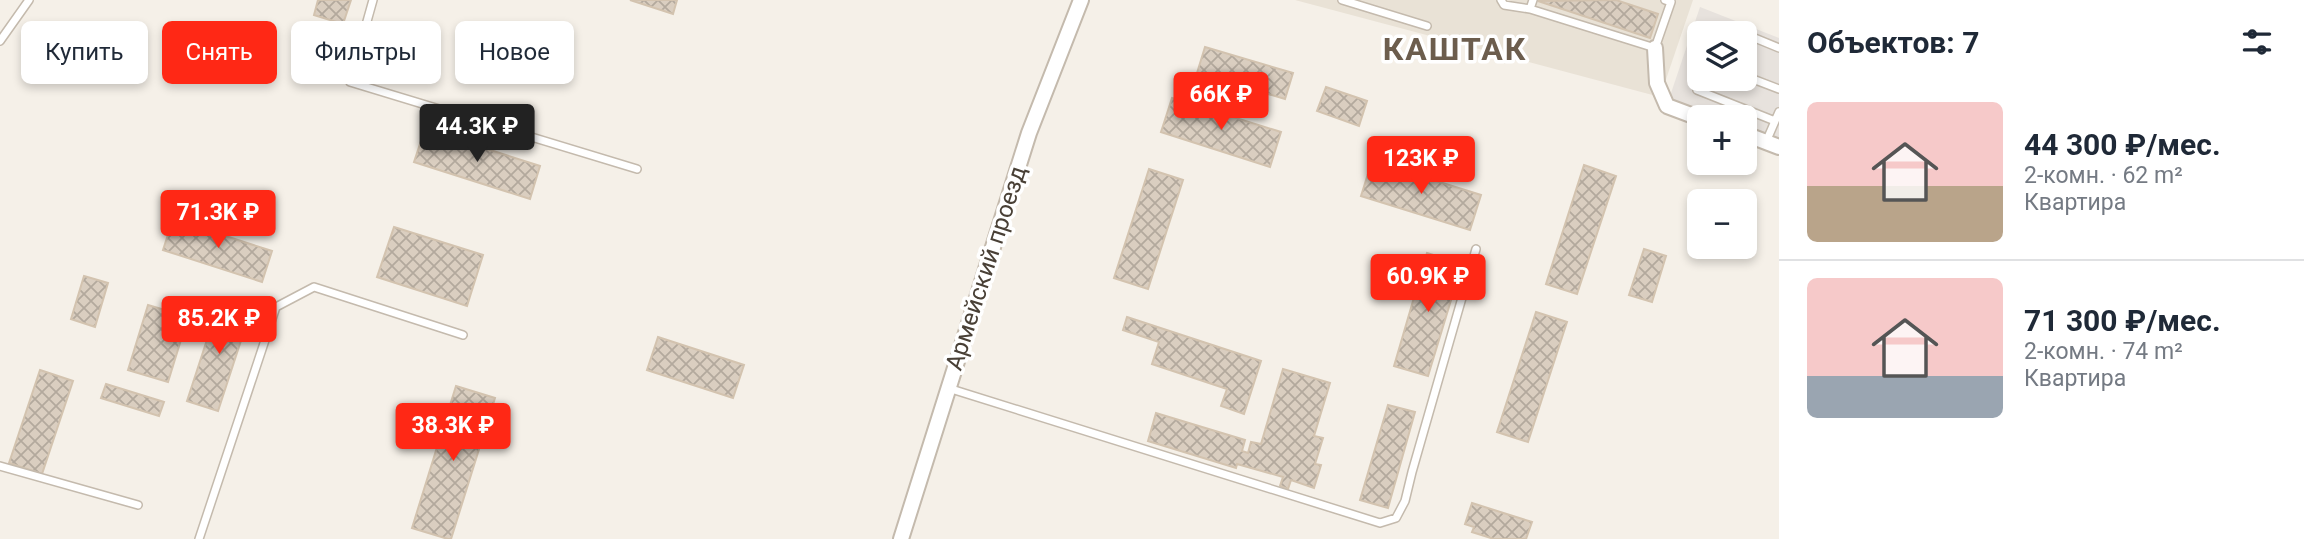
<!DOCTYPE html>
<html lang="ru">
<head>
<meta charset="utf-8">
<style>
	:root { --surface:#fff; --page:#f6f6f7; --text:#1f2937; --muted:#747a83; --line:#e0e1e3; --accent:#ff2815 }
	body { margin:0; font-family:Roboto,sans-serif; background:var(--page); color:var(--text); height:100vh; display:flex; flex-direction:column; font-size:26px; white-space:nowrap }
	* { box-sizing:border-box; margin:0 }
	p { font-size:23px; color:var(--muted) }
	.icon { flex:none; width:38px; height:38px; fill:none; stroke:currentColor; stroke-width:2; stroke-linecap:round; stroke-linejoin:round }
	.map { position:relative; flex:1; overflow:hidden }
	.side { display:flex; flex-direction:column; background:var(--surface); width:525px }
	.side>* { flex:none }
	.top-card { position:absolute; left:21px; top:21px; width:665px; height:63px; display:flex; gap:14px }
	.tools { position:absolute; left:1687px; top:21px; display:grid; gap:14px }
	.tools a { display:grid; place-items:center; width:70px; height:70px; border-radius:10px; background:var(--surface); box-shadow:0 4px 10px #0003; font-size:35px }
	.price { position:absolute; translate:-50% -60px; padding:0 16px; border-radius:7px; background:var(--accent); color:#fff; font-size:23px; line-height:46px; filter:drop-shadow(0 2px 4px #0008) }
	.price::after { content:''; position:absolute; left:50%; top:42px; width:21px; height:16px; margin-left:-10px; background:inherit; clip-path:polygon(0 0,100% 0,50% 100%) }
	.price.on { background:#222; color:#fff }
	ul { padding:0; list-style:none }
	li { display:flex; align-items:center; gap:21px; height:175px; padding:0 28px }
	li+li { border-top:2px solid var(--line) }
	li span { display:grid; place-items:center; flex:none; width:196px; height:140px; border-radius:10px; color:#555 }
	li>.icon { margin-inline-start:auto }
	span .icon { width:84px; height:84px; fill:#fffc; stroke-width:1 }
	li b { font-size:30px }
	h2 { display:flex; justify-content:space-between; align-items:center; height:84px; padding:0 28px; font-size:30px }
	.pill { padding:0 24px; border-radius:10px; background:var(--surface); box-shadow:0 4px 10px #0003; font-size:24px; line-height:63px }
	.pill.on { background:var(--accent); color:#fff }
	main { display:flex; flex:1; min-height:0 }
	.map>svg:first-child { display:block }
	.residential { fill:#e9e2d6 }
	.industrial { fill:#e7e2dd; fill-rule:evenodd }
	.building { fill:url(#building-cross-hatch); stroke:#d3c3af; stroke-width:2 }
	.lines { fill:none; stroke-linecap:round; stroke-linejoin:round }
	.lane-casing { stroke:#c4baad; stroke-width:10 }
	.street-casing { stroke:#c4baad; stroke-width:18 }
	.lane { stroke:#fff; stroke-width:7 }
	.street { stroke:#fff; stroke-width:14 }
	.labels { text-anchor:middle; dominant-baseline:central; stroke-width:7; stroke-linejoin:round; paint-order:stroke }
	.street-label { font-size:24px; fill:#494036; stroke:#fff }
	.district-label { font-size:32px; font-weight:bold; letter-spacing:2px; fill:#6c5d4d; stroke:#fff }
</style>
</head>
<body>
<main>
<div class="map">
<svg width="1779" height="539" viewBox="0 0 1779 539">
	<defs>
		<pattern id="building-cross-hatch" width="8" height="8" patternUnits="userSpaceOnUse" patternTransform="scale(1.75)"><rect width="8" height="8" fill="#dacec0"/><path d="M0 0l8 8M0 8l8-8" fill="none" stroke="#b3a99d"/></pattern>
	</defs>
	<rect width="100%" height="100%" fill="#f5f0e8"/>
	<!-- residential -->
	<path class="residential" d="M1295 0H1693L1660 97Z"/>
	<!-- industrial -->
	<path class="industrial" d="M1700 7 1779 38V143L1745 130V117H1710L1668 102ZM1699 33H1745V79H1699Z"/>
	<!-- building -->
	<path class="building" d="M318 0H351L343 24 314 15Z
		M630 0H677L673 14Z
		M1616 0 1658 14 1650 38 1538 1Z
		M1205 47 1293 73 1285 99 1197 73Z
		M1326 87 1367 101 1359 126 1317 111Z
		M1172 98 1281 132 1270 167 1161 132Z
		M425 129 540 166 530 199 414 162Z
		M1372 161 1481 195 1470 230 1361 196Z
		M1584 165 1616 176 1577 294 1546 284Z
		M1149 169 1183 180 1148 289 1114 278Z
		M173 219 272 251 262 282 163 250Z
		M394 227 483 255 467 306 377 277Z
		M1644 249 1666 256 1652 302 1629 295Z
		M1427 253 1462 264 1428 376 1394 366Z
		M84 276 108 283 95 327 71 319Z
		M220 300 251 310 218 411 187 401Z
		M148 305 188 317 168 382 128 370Z
		M1536 312 1567 322 1528 442 1497 432Z
		M1127 317 1261 361 1244 414 1221 406 1227 389 1152 364 1159 342 1123 330Z
		M658 337 744 365 733 398 647 370Z
		M1283 369 1330 383 1314 436 1323 438 1315 464 1321 465 1314 488 1291 480 1288 489 1280 486 1283 477 1237 464 1236 468 1148 441 1156 413 1245 440 1242 451 1248 453 1251 442 1261 444Z
		M40 370 73 381 42 474 9 463Z
		M106 384 164 402 159 416 101 398Z
		M456 386 495 398 451 539H448L412 528Z
		M1388 405 1415 412 1388 508 1360 500Z
		M1472 503 1532 522 1526 539H1494L1472 532 1474 527 1465 524Z"/>
	<g class="lines">
		<!-- lane casing -->
		<g class="lane-casing">
			<path id="lane" d="M373 0 350 82 637 169
				M1342 0 1427 26
				M1501 0 1504 5 1530 9 1533 0
				M1530 9 1655 48 1671 2 1665 0
				M1725 27 1742 33
				M1745 34 1779 48
				M0 41 29 0
				M1745 76 1779 89
				M1697 90 1775 121
				M1766 142 1779 112
				M948 388 1380 523 1396 518 1405 501 1412 472 1476 249
				M0 466 138 505
				M199 539 276 307 314 287 463 335"/>
		</g>
		<!-- street casing -->
		<g class="street-casing">
			<path id="street" d="M1655 48 1657 83 1667 106 1699 118
				M1745 134 1779 147
				M901 539 1029 133 1081 0"/>
		</g>
		<!-- lane -->
		<use href="#lane" class="lane"/>
		<!-- street -->
		<use href="#street" class="street"/>
	</g>
	<g class="labels">
		<!-- street labels -->
		<g class="street-label">
			<text transform="translate(986 268) rotate(-72)">Армейский проезд</text>
		</g>
		<!-- district labels -->
		<g class="district-label">
			<text x="1455" y="49">КАШТАК</text>
		</g>
	</g>
</svg>
<div class="tools">
<a><svg class="icon" aria-label="layers" viewBox="0 0 24 24"><path d="M12 4l9 5-9 5-9-5zM3 14l9 5 9-5"/></svg></a>
<a>+</a>
<a>−</a>
</div>
<b class="price" style="left:1221px;top:132px">66K ₽</b>
<b class="price on" style="left:477px;top:164px">44.3K ₽</b>
<b class="price" style="left:1421px;top:196px">123K ₽</b>
<b class="price" style="left:218px;top:250px">71.3K ₽</b>
<b class="price" style="left:1428px;top:314px">60.9K ₽</b>
<b class="price" style="left:219px;top:356px">85.2K ₽</b>
<b class="price" style="left:453px;top:463px">38.3K ₽</b>
<div class="top-card">
<a class="pill">Купить</a>
<a class="pill on">Снять</a>
<a class="pill">Фильтры</a>
<a class="pill">Новое</a>
</div>
</div>
<section class="side">
<h2>Объектов: 7<svg class="icon" aria-label="filters" viewBox="0 0 24 24"><path d="M4 7h16M4 17h16"/><circle cx="9" cy="7" r="2"/><circle cx="15" cy="17" r="2"/></svg></h2>
<ul>
<li><span style="background:linear-gradient(#f6c9c9 60%,#b9a48a 0)"><svg class="icon" aria-label="home" viewBox="0 0 24 24"><path d="M3 11l9-7 9 7M6 9v11h12V9"/></svg></span><div><b>44 300 ₽/мес.</b><p>2-комн. · 62 m²</p><p>Квартира</p></div></li>
<li><span style="background:linear-gradient(#f6c9c9 70%,#9aa5b1 0)"><svg class="icon" aria-label="home" viewBox="0 0 24 24"><path d="M3 11l9-7 9 7M6 9v11h12V9"/></svg></span><div><b>71 300 ₽/мес.</b><p>2-комн. · 74 m²</p><p>Квартира</p></div></li>
</ul>
</section>
</main>
</body>
</html>
